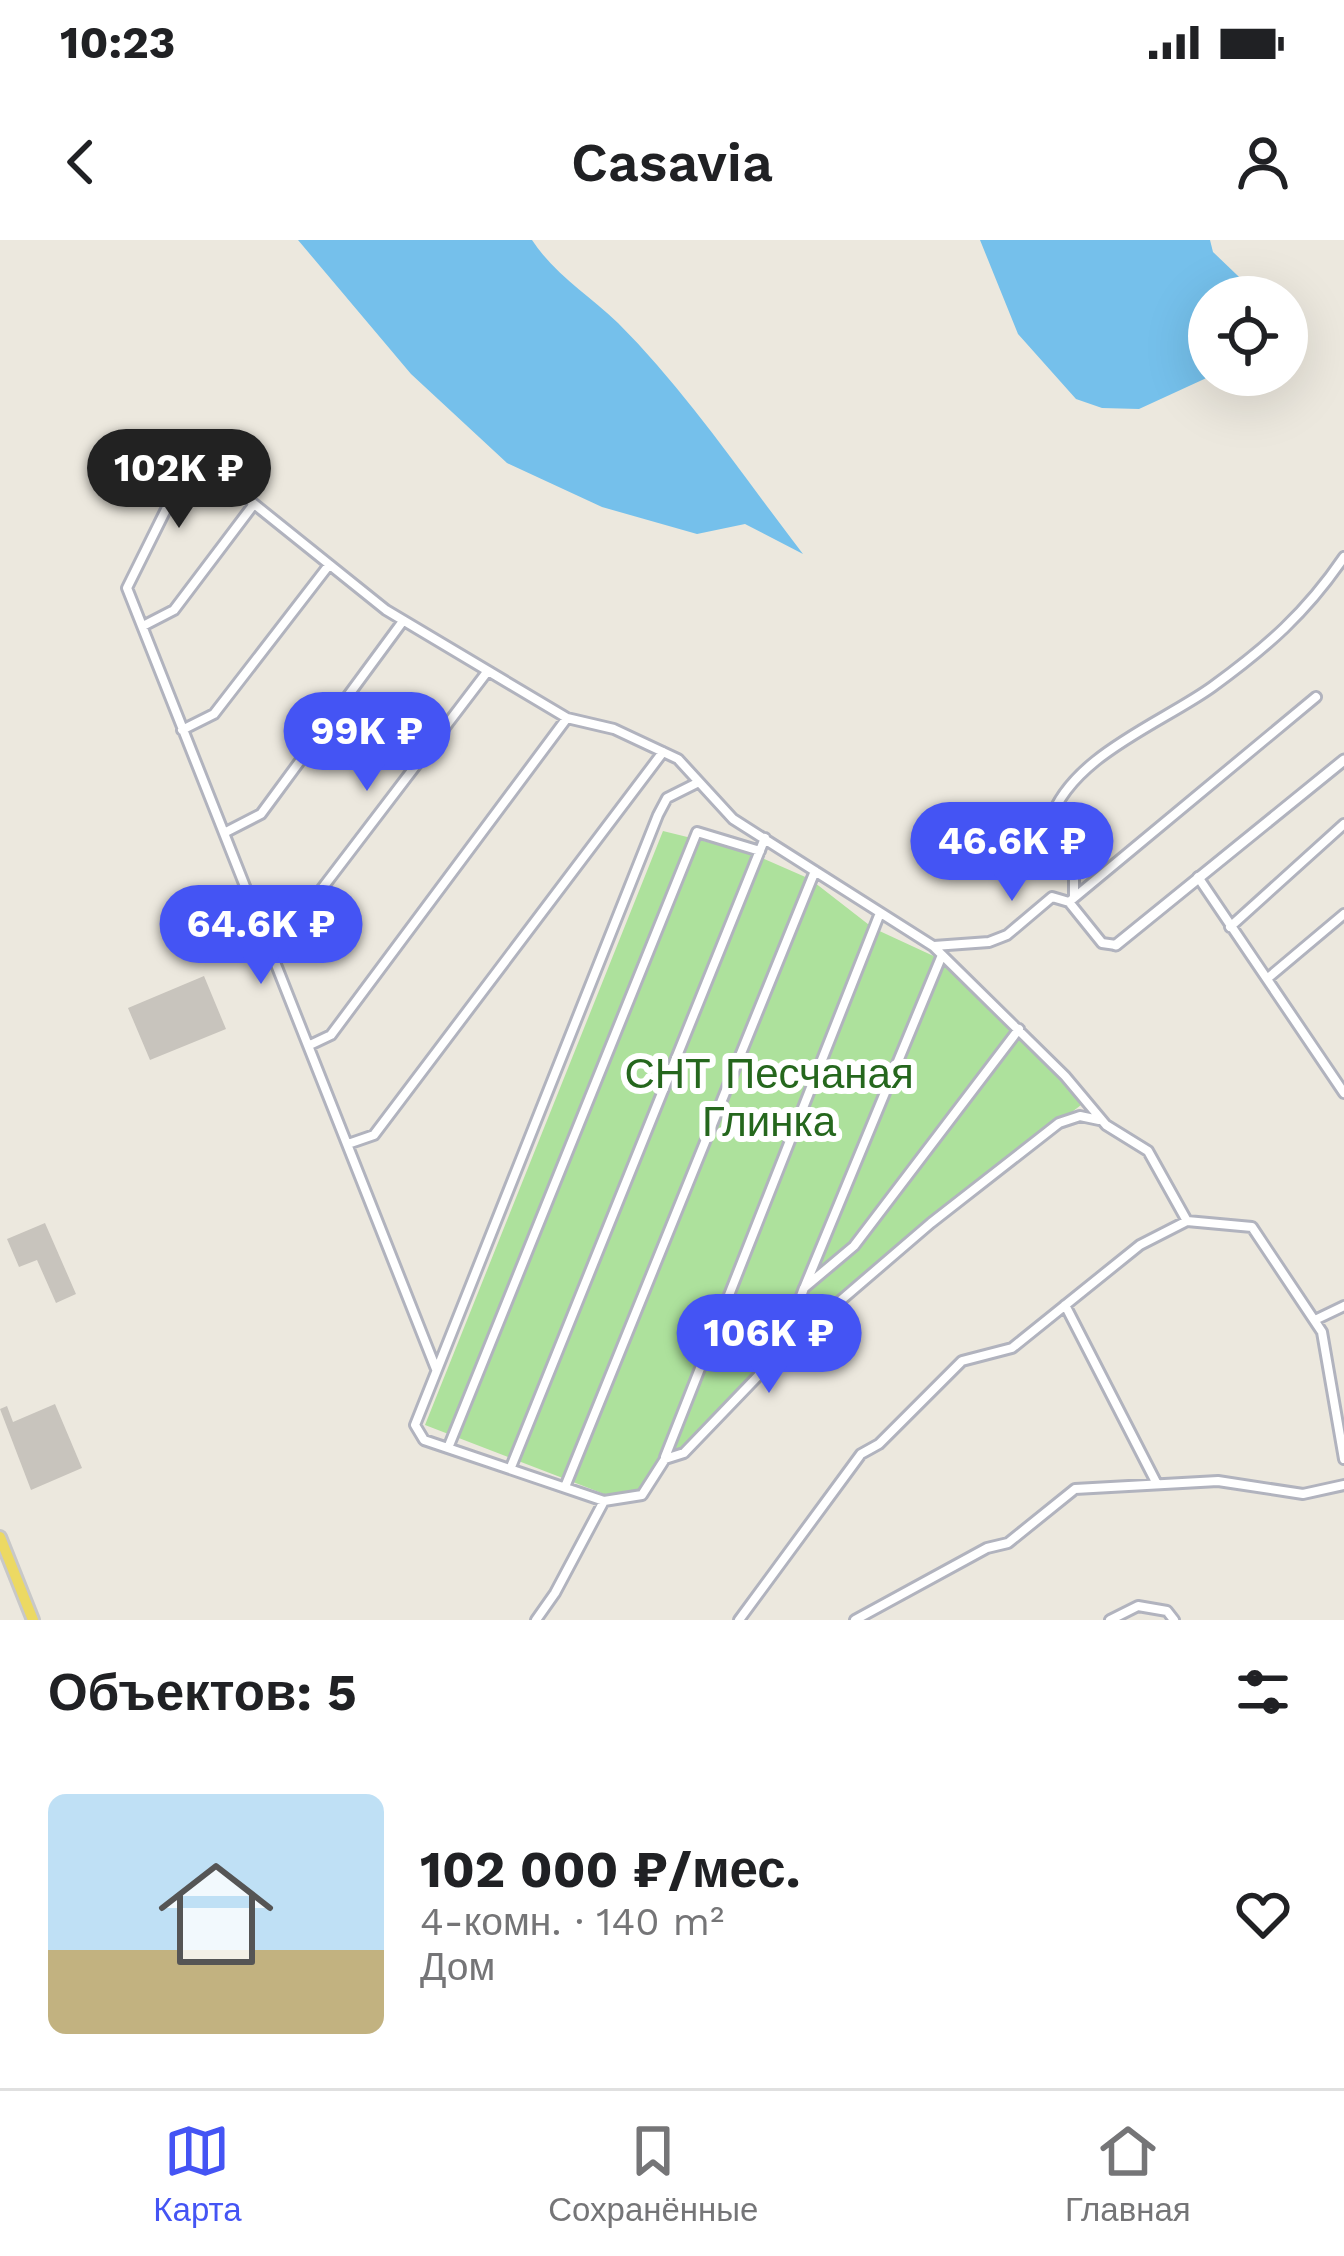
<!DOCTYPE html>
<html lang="ru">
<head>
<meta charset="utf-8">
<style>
	:root { --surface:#fff; --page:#f6f6f6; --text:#202124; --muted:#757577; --line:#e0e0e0; --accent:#4454f4 }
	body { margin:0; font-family:"Work Sans",sans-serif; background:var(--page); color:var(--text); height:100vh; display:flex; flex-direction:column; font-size:45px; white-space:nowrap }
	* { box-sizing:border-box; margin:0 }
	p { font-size:39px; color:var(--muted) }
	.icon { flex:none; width:66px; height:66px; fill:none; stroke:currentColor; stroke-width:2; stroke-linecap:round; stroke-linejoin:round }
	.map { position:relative; height:1380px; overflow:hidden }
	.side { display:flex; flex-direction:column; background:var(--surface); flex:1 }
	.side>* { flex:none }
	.controls { position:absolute; left:1188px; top:36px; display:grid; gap:24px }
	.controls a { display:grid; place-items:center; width:120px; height:120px; border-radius:50%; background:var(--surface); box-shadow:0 12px 48px #0002; font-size:60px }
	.price { position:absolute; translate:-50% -102px; padding:0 27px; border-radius:42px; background:var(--accent); color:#fff; font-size:39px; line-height:78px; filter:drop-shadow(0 3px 6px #0008) }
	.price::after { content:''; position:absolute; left:50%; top:72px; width:36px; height:27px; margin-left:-18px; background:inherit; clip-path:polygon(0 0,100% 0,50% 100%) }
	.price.current { background:#222; color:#fff }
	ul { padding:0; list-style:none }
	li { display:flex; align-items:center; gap:36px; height:300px; padding:0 48px }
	li span { display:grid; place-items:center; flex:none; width:336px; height:240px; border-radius:18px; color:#555 }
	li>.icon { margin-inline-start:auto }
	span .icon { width:144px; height:144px; fill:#fffc; stroke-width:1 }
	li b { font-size:51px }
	h2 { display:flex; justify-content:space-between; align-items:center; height:144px; padding:0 48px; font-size:51px }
	.status { display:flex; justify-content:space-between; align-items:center; height:84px; padding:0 60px; background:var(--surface); direction:ltr }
	.status svg { height:33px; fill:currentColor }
	header { display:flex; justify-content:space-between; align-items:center; height:156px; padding:0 48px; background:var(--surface); font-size:54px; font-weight:600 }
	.tabs { display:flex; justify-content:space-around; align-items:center; height:168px; border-top:3px solid var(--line); background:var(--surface); font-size:33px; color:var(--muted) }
	.tabs a { display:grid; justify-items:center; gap:6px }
	.tabs .current { color:var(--accent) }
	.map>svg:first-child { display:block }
	.green { fill:#ade19c }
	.water { fill:#75c0eb }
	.building { fill:#c8c4bd }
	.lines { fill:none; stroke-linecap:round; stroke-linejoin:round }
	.street-casing { stroke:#b1b3be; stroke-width:14 }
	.secondary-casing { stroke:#b1b3be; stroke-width:15 }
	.primary-casing { stroke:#c8c8c8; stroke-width:16 }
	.street { stroke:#fff; stroke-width:8 }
	.secondary { stroke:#fff; stroke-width:9 }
	.primary { stroke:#ecd963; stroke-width:10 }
	.labels { text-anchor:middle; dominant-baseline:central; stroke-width:12; stroke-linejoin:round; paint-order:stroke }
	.park-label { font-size:42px; fill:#25671d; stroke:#fff }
</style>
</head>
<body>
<div class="status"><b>10:23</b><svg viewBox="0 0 49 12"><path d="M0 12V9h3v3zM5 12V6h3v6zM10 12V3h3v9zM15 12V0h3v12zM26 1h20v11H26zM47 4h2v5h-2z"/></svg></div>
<header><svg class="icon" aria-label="back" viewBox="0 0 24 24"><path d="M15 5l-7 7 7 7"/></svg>Casavia<svg class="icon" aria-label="person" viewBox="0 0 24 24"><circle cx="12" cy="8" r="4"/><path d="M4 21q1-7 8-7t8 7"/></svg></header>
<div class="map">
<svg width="1344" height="1380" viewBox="0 0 1344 1380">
	<rect width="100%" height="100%" fill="#ece8de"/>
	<!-- green -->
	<path class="green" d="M663 591 748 612 810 639 873 688 940 719 1085 862 929 981 777 1112 682 1211 661 1216 640 1253 612 1257 425 1185Z"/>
	<!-- water -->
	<path class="water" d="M298 0H532C555 35 588 54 618 83 687 152 743 236 803 314L745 284 697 294 602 267 507 223 411 134Z
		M980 0H1210L1213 12 1260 57H1209V135H1213L1139 169 1102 168 1076 159 1018 94Z"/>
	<!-- building -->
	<path class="building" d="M204 736 226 789 150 820 128 768Z
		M45 983 76 1054 56 1063 37 1020 19 1027 7 999Z
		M55 1164 82 1228 31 1250 0 1169 7 1166 13 1182Z"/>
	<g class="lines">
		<!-- street casing -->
		<g class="street-casing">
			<path id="street" d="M143 386 174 370 254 264
				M182 490 214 474 329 325
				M699 542 667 558 658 575 415 1185 424 1200 604 1261 642 1255 665 1219 684 1213 780 1113 804 1048 854 1006 1019 789
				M224 593 261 574 403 381
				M1198 637 1344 853
				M1074 656V636L1050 581C1071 516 1162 483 1212 447 1267 407 1306 373 1344 317
				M1069 662 1316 457
				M1230 687 1344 584
				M263 698 295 684 487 432
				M934 706 989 702 1007 695 1052 657 1069 662 1102 703 1116 705
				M1268 738 1344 674
				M310 805 331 795 567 478
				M348 904 374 895 663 512
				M805 1046 942 715
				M1065 1065 1157 1244
				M1317 1079 1344 1066
				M783 1110 931 983 1059 883 1080 876 1099 880
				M436 1129 127 348 193 215 386 370 567 478 614 489 678 519 733 579 933 706 1065 836 1106 885 1148 911 1187 981
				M448 1208 697 592 760 611
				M665 1217 880 673
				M511 1227 765 598
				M565 1247 815 631
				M536 1380 555 1353 604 1261
				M739 1380 861 1214 879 1204 962 1121 1012 1108 1140 1005 1187 981 1252 987 1322 1092 1344 1219
				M855 1380 987 1308 1008 1303 1075 1249 1218 1241 1303 1254 1344 1245
				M1110 1380 1138 1366 1167 1371 1174 1380"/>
		</g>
		<!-- secondary casing -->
		<g class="secondary-casing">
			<path id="secondary" d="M1116 705 1344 520"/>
		</g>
		<!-- primary casing -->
		<g class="primary-casing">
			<path id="primary" d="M0 1297 33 1380"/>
		</g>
		<!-- street -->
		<use href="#street" class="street"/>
		<!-- secondary -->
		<use href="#secondary" class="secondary"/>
		<!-- primary -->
		<use href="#primary" class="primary"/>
	</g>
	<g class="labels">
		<!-- park labels -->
		<g class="park-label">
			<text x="769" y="833">СНТ Песчаная<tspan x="769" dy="48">Глинка</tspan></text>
		</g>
	</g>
</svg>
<div class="controls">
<a><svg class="icon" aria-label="locate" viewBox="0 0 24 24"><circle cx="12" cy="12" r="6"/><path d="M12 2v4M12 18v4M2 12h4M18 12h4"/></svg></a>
</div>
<b class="price current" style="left:179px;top:291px">102K ₽</b>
<b class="price" style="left:367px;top:554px">99K ₽</b>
<b class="price" style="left:1012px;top:664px">46.6K ₽</b>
<b class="price" style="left:261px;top:747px">64.6K ₽</b>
<b class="price" style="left:769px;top:1156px">106K ₽</b>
</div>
<section class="side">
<h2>Объектов: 5<svg class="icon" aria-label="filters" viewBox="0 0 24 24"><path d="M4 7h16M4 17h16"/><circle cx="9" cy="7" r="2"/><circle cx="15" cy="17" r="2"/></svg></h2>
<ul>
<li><span style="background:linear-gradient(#bfe0f5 65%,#c2b280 0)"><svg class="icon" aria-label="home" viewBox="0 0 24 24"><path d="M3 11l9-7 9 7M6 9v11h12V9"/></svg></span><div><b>102 000 ₽/мес.</b><p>4-комн. · 140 m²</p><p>Дом</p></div><svg class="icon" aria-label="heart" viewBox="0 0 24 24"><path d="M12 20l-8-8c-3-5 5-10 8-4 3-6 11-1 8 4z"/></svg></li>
</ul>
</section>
<nav class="tabs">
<a class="current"><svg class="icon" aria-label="map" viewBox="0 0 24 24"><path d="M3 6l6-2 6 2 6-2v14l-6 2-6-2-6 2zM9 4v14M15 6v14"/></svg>Карта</a>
<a><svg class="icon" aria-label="saved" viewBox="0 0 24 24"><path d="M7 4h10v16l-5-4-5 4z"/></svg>Сохранённые</a>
<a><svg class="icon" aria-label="home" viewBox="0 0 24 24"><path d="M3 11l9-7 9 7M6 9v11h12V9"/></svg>Главная</a>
</nav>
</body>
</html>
